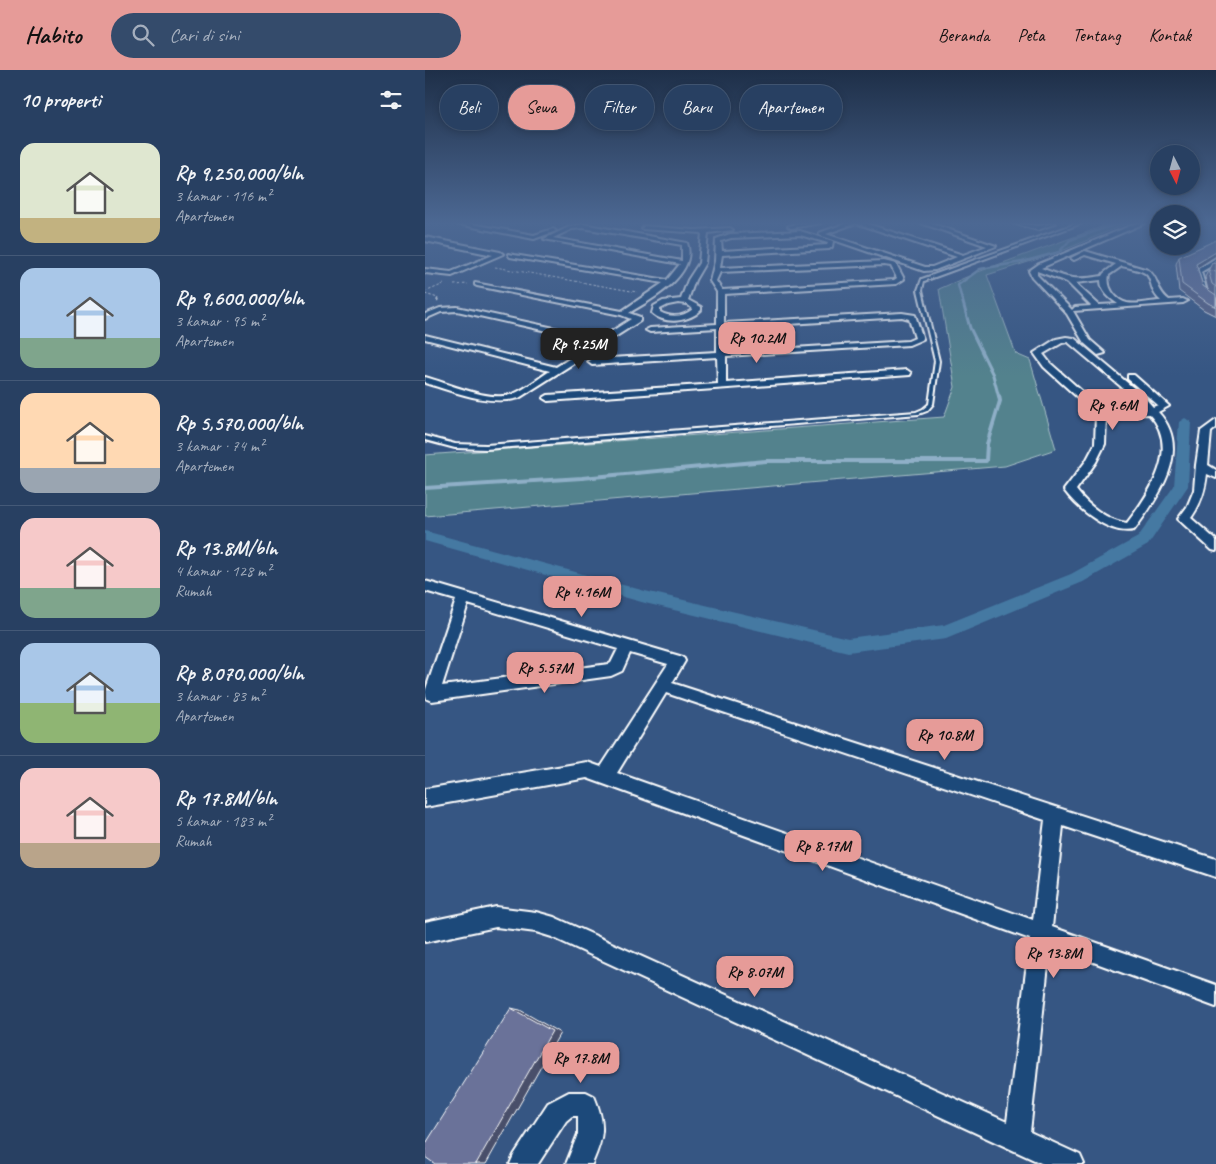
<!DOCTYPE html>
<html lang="id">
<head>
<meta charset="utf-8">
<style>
	:root { --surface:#284062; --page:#344b6b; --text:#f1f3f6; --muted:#a5afbe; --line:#445977; --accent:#e69b98 }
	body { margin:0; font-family:Caveat,sans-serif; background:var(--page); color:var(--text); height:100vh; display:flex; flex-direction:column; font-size:19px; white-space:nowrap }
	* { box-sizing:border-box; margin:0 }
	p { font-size:16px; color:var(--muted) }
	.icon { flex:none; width:28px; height:28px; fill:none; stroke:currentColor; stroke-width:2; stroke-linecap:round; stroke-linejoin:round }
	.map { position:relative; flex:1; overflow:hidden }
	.drawer { display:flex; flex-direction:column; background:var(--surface); width:425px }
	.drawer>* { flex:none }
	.guide { position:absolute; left:15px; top:15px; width:475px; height:45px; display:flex; gap:10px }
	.needle { width:32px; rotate:174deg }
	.tools { position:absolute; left:725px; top:75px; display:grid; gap:10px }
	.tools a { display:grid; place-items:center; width:50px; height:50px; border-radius:50%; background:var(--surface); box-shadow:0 2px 8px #0003,0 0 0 1px var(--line); font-size:25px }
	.price { position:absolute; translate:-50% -42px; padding:0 11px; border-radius:10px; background:var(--accent); color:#111; font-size:16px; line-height:32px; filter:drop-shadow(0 1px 2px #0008) }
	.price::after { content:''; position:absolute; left:50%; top:30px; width:15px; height:11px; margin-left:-8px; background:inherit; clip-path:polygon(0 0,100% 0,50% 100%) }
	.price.active { background:#222; color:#fff }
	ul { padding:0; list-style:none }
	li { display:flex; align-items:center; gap:15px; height:125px; padding:0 20px }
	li+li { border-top:1px solid var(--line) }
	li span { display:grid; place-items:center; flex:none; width:140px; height:100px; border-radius:15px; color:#555 }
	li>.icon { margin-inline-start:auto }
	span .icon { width:60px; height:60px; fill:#fffc; stroke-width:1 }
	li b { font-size:21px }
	h2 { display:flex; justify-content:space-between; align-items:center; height:60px; padding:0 20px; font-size:21px }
	.pill { padding:0 18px; border-radius:22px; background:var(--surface); box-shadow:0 2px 8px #0003,0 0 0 1px var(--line); font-size:18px; line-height:45px }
	.pill.active { background:var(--accent); color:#111 }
	header { display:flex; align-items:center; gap:30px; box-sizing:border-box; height:70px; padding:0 25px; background:var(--accent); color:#111 }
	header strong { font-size:24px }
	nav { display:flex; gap:28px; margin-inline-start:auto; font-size:18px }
	.search { width:350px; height:45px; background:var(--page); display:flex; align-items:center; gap:12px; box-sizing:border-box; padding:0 18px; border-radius:28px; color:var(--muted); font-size:19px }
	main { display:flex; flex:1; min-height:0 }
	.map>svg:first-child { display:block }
	.green { fill:#52828d; stroke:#a8c0c6 }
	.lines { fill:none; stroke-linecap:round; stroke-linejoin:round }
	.stream-far2 { stroke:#8fafc7; stroke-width:2.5 }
	.stream-far1 { stroke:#8fafc7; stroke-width:3 }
	.stream { stroke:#8fafc7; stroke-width:4 }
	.canal { fill:#4579a2; fill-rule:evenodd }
	.service-casing { stroke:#fff; stroke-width:4 }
	.minor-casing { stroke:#fff; stroke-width:4 }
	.path-far1 { stroke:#fff; stroke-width:1; stroke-dasharray:2.5 2; stroke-linecap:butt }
	.path { stroke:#fff; stroke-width:2; stroke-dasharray:3 2.5; stroke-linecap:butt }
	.service { fill:#1f4a7a; fill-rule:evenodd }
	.minor { fill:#1f4a7a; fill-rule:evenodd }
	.wall { fill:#5b6284; stroke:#fff }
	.shaded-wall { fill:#4a506b; stroke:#fff }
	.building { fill:#6a7299; stroke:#fff }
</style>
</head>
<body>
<header>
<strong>Habito</strong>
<div class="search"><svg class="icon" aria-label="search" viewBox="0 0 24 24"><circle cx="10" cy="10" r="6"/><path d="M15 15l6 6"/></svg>Cari di sini</div>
<nav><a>Beranda</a><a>Peta</a><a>Tentang</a><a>Kontak</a></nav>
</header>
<main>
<section class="drawer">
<h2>10 properti<svg class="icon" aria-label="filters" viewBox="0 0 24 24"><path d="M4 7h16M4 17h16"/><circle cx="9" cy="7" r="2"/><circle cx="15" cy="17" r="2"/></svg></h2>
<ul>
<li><span style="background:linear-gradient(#dfe7d0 75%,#c2b280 0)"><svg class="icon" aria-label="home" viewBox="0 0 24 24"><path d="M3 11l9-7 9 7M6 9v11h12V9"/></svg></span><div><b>Rp 9,250,000/bln</b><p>3 kamar · 116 m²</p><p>Apartemen</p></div></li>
<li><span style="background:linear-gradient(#a9c7e8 70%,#7fa58c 0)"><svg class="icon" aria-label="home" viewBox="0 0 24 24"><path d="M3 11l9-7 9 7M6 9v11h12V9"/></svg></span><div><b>Rp 9,600,000/bln</b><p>3 kamar · 95 m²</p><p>Apartemen</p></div></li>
<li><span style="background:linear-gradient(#ffd9b3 75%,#9aa5b1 0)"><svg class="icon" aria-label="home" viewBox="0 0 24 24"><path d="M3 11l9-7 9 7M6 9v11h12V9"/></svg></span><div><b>Rp 5,570,000/bln</b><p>3 kamar · 74 m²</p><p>Apartemen</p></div></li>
<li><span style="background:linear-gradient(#f6c9c9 70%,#7fa58c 0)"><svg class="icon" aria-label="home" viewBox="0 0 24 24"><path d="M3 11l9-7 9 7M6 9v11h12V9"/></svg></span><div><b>Rp 13.8M/bln</b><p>4 kamar · 128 m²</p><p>Rumah</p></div></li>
<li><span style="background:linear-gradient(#a9c7e8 60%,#8fb573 0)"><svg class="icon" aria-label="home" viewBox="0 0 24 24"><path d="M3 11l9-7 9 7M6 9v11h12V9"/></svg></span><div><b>Rp 8,070,000/bln</b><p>3 kamar · 83 m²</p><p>Apartemen</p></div></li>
<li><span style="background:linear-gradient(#f6c9c9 75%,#b9a48a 0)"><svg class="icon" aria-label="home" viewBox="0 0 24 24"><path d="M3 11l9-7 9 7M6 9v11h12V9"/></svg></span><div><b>Rp 17.8M/bln</b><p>5 kamar · 183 m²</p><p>Rumah</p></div></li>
</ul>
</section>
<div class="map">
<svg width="791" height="1094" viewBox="0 0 791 1094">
	<rect width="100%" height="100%" fill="#365683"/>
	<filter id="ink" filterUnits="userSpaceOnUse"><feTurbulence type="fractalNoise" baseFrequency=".02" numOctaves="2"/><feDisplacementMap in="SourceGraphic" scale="10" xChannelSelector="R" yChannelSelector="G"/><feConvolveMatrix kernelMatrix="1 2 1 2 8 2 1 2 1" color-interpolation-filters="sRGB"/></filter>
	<g filter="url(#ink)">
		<!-- green -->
		<path class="green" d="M687 153H703L632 183 562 205 591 284 605 290 631 379 580 396 0 446V385L519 347 530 317 514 219 553 202Z"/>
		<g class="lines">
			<!-- stream-far2 -->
			<path class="stream-far2" d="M537 230 533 215 555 199 597 192 634 182 645 170 695 153"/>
			<!-- stream-far1 -->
			<path class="stream-far1" d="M537 229 545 258 568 305 574 328"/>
			<!-- stream -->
			<path class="stream" d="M0 418 157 408 341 391H561L562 374 575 331 574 326"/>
			<!-- canal -->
			<path class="canal" d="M760 348 766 352 763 416 723 475 658 512 521 569 423 582 220 533 0 471V461L220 521 423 568 519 555 646 504 713 467 749 416 754 352Z"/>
			<!-- service casing -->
			<g class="service-casing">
				<path id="service" d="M653 153H657L499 211 497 220 514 291 508 334 502 341 494 344 61 379 30 378 0 370V366L30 374 61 375 491 342 498 339 504 334 510 291 493 220 497 209Z"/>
			</g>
			<!-- minor casing -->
			<g class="minor-casing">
				<path id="minor" d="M28 153H41L109 165 128 159 131 161 109 169Z
					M377 153H396L366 158 363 156Z
					M422 153H431L401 164 500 197H507L532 187 431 153H440L538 185 562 176 496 153H505L571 176 510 200 499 201 397 166 394 163Z
					M588 153 613 156 631 153 613 160Z
					M712 153H720L616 198C642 208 649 211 677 206L679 203 691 194 660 185 649 190 646 188 660 181 723 200C734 208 730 219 744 230L758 229 762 231 758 233 648 241 665 270 680 283 673 285 659 273 642 244 607 207 604 201 614 194ZM697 196C704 198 720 200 723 206 728 216 726 222 736 231 726 231 712 235 702 233 690 230 681 217 684 205ZM612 201 642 212 666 236 650 237 647 240 612 205ZM676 210C676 222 685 228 693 234L674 235 650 213Z
					M158 154 262 173C273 205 226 230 204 243L215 247V251L94 328C62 336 31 322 0 313V307C23 313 65 333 88 324 101 319 114 308 125 301L0 269V265L131 297 171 272 32 241 16 242 0 249V244L15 238 32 237 176 268 206 249 196 245 52 216 50 215V213L197 241 238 213 85 187 83 184 242 210 255 194 119 169 144 157ZM158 158 257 175V191L128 168 147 159Z
					M219 156 269 160 305 158 308 160 283 163 280 193 270 210 263 230 276 237V240C264 252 240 255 227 243L229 236 238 231 256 229 263 210 274 193 277 163 217 159ZM253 233 262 234 268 239C258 247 246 248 235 242V239L243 235Z
					M375 161 408 171 407 177 404 179 297 185 295 198 459 191 471 194 479 209 471 214 299 224V253L477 243 490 245 498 269 484 275 301 286V313L482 300 486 303 485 305 123 331 118 328 123 325 293 314 292 287 167 295 163 292 167 289 292 282V258L225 262 221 260 225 258 292 254V222L285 211 290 191 291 169 305 164ZM375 165 403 173 402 175 297 181 296 171 306 168ZM459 195 466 196 472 208 469 210 297 220 291 211 295 202ZM477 247 484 249 490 268 483 271 300 282V258Z
					M0 167 75 182 78 184 27 206 0 203V199L26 202 68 185 0 171Z
					M791 188V193L776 202 782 222 791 229V234L776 223 770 201Z
					M641 267 649 268 718 326 728 337 733 335 703 309V305H709L744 336 733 342C768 379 734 427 709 460 685 466 652 438 639 420L661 391 670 374 671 344 619 297 609 283 631 269ZM643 272 712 330 719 338 678 340 625 293 618 284 637 273ZM724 344C756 378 725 423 702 453 683 451 662 435 651 420L671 392 680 374 681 346Z
					M791 350V358L786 362 783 395 791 400V408L782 404C780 421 776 434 766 448L791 470V481L787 480 753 449 762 437 769 420 771 395 776 361Z
					M0 511 258 587 260 591 247 613 791 789V807L638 756 627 857 791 915V937L625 876 605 1062 655 1085 659 1094H618L127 867 111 862 71 857 0 872V852L71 837 111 842 129 847 582 1052 605 869 162 708 0 737V719L162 692 176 697 243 594 205 583 197 601 186 606 7 631 2 629 0 622 31 530 0 521ZM43 534 193 579 186 593 184 594 17 616ZM241 623 620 750 608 850 192 703Z
					M144 1022H161L169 1026C181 1055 179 1066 167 1094H141L153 1064V1046H147L141 1051 113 1094H85L89 1085 123 1033Z"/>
			</g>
			<!-- path-far1 -->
			<path class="path-far1" d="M70 197 212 222
				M29 215 43 214
				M0 222 19 214
				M0 224 13 228 12 230"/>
			<!-- path -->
			<path class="path" d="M12 231 13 229"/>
			<!-- service -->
			<use href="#service" class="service"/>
			<!-- minor -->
			<use href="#minor" class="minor"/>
		</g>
		<!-- wall -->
		<path class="wall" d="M754 187 773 199 778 216 783 220 780 207 787 193 791 190V246L779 240 754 221 751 194Z"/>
		<!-- shaded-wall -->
		<path class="shaded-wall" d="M791 182V186L768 201 771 194Z
			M86 938 95 940 135 963 61 1094H51Z"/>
		<!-- building -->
		<path class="building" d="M791 170V182L771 194 778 216 791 225V237L783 233 757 214 754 187Z
			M791 190V194L787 193Z
			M783 200 791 202V217L787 214Z
			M86 938 127 961 51 1094H10L0 1087V1075Z"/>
	</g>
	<!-- sky -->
	<linearGradient id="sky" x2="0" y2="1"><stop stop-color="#1e2f48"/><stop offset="0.5" stop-color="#4c6893"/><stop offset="1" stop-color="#4c6893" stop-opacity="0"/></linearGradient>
	<rect width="791" height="306" fill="url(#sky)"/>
</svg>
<div class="tools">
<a><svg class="needle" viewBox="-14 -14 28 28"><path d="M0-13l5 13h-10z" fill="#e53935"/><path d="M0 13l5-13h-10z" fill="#a5afbe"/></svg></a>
<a><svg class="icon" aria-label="layers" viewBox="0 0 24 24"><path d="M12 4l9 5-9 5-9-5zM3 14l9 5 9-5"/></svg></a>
</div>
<b class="price" style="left:332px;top:294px">Rp 10.2M</b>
<b class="price active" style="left:154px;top:300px">Rp 9.25M</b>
<b class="price" style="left:688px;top:361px">Rp 9.6M</b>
<b class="price" style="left:157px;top:548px">Rp 4.16M</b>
<b class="price" style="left:120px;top:624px">Rp 5.57M</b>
<b class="price" style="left:520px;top:691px">Rp 10.8M</b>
<b class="price" style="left:398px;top:802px">Rp 8.17M</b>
<b class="price" style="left:629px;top:909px">Rp 13.8M</b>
<b class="price" style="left:330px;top:928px">Rp 8.07M</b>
<b class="price" style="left:156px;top:1014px">Rp 17.8M</b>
<div class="guide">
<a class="pill">Beli</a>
<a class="pill active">Sewa</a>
<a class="pill">Filter</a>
<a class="pill">Baru</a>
<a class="pill">Apartemen</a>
</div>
</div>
</main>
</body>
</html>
